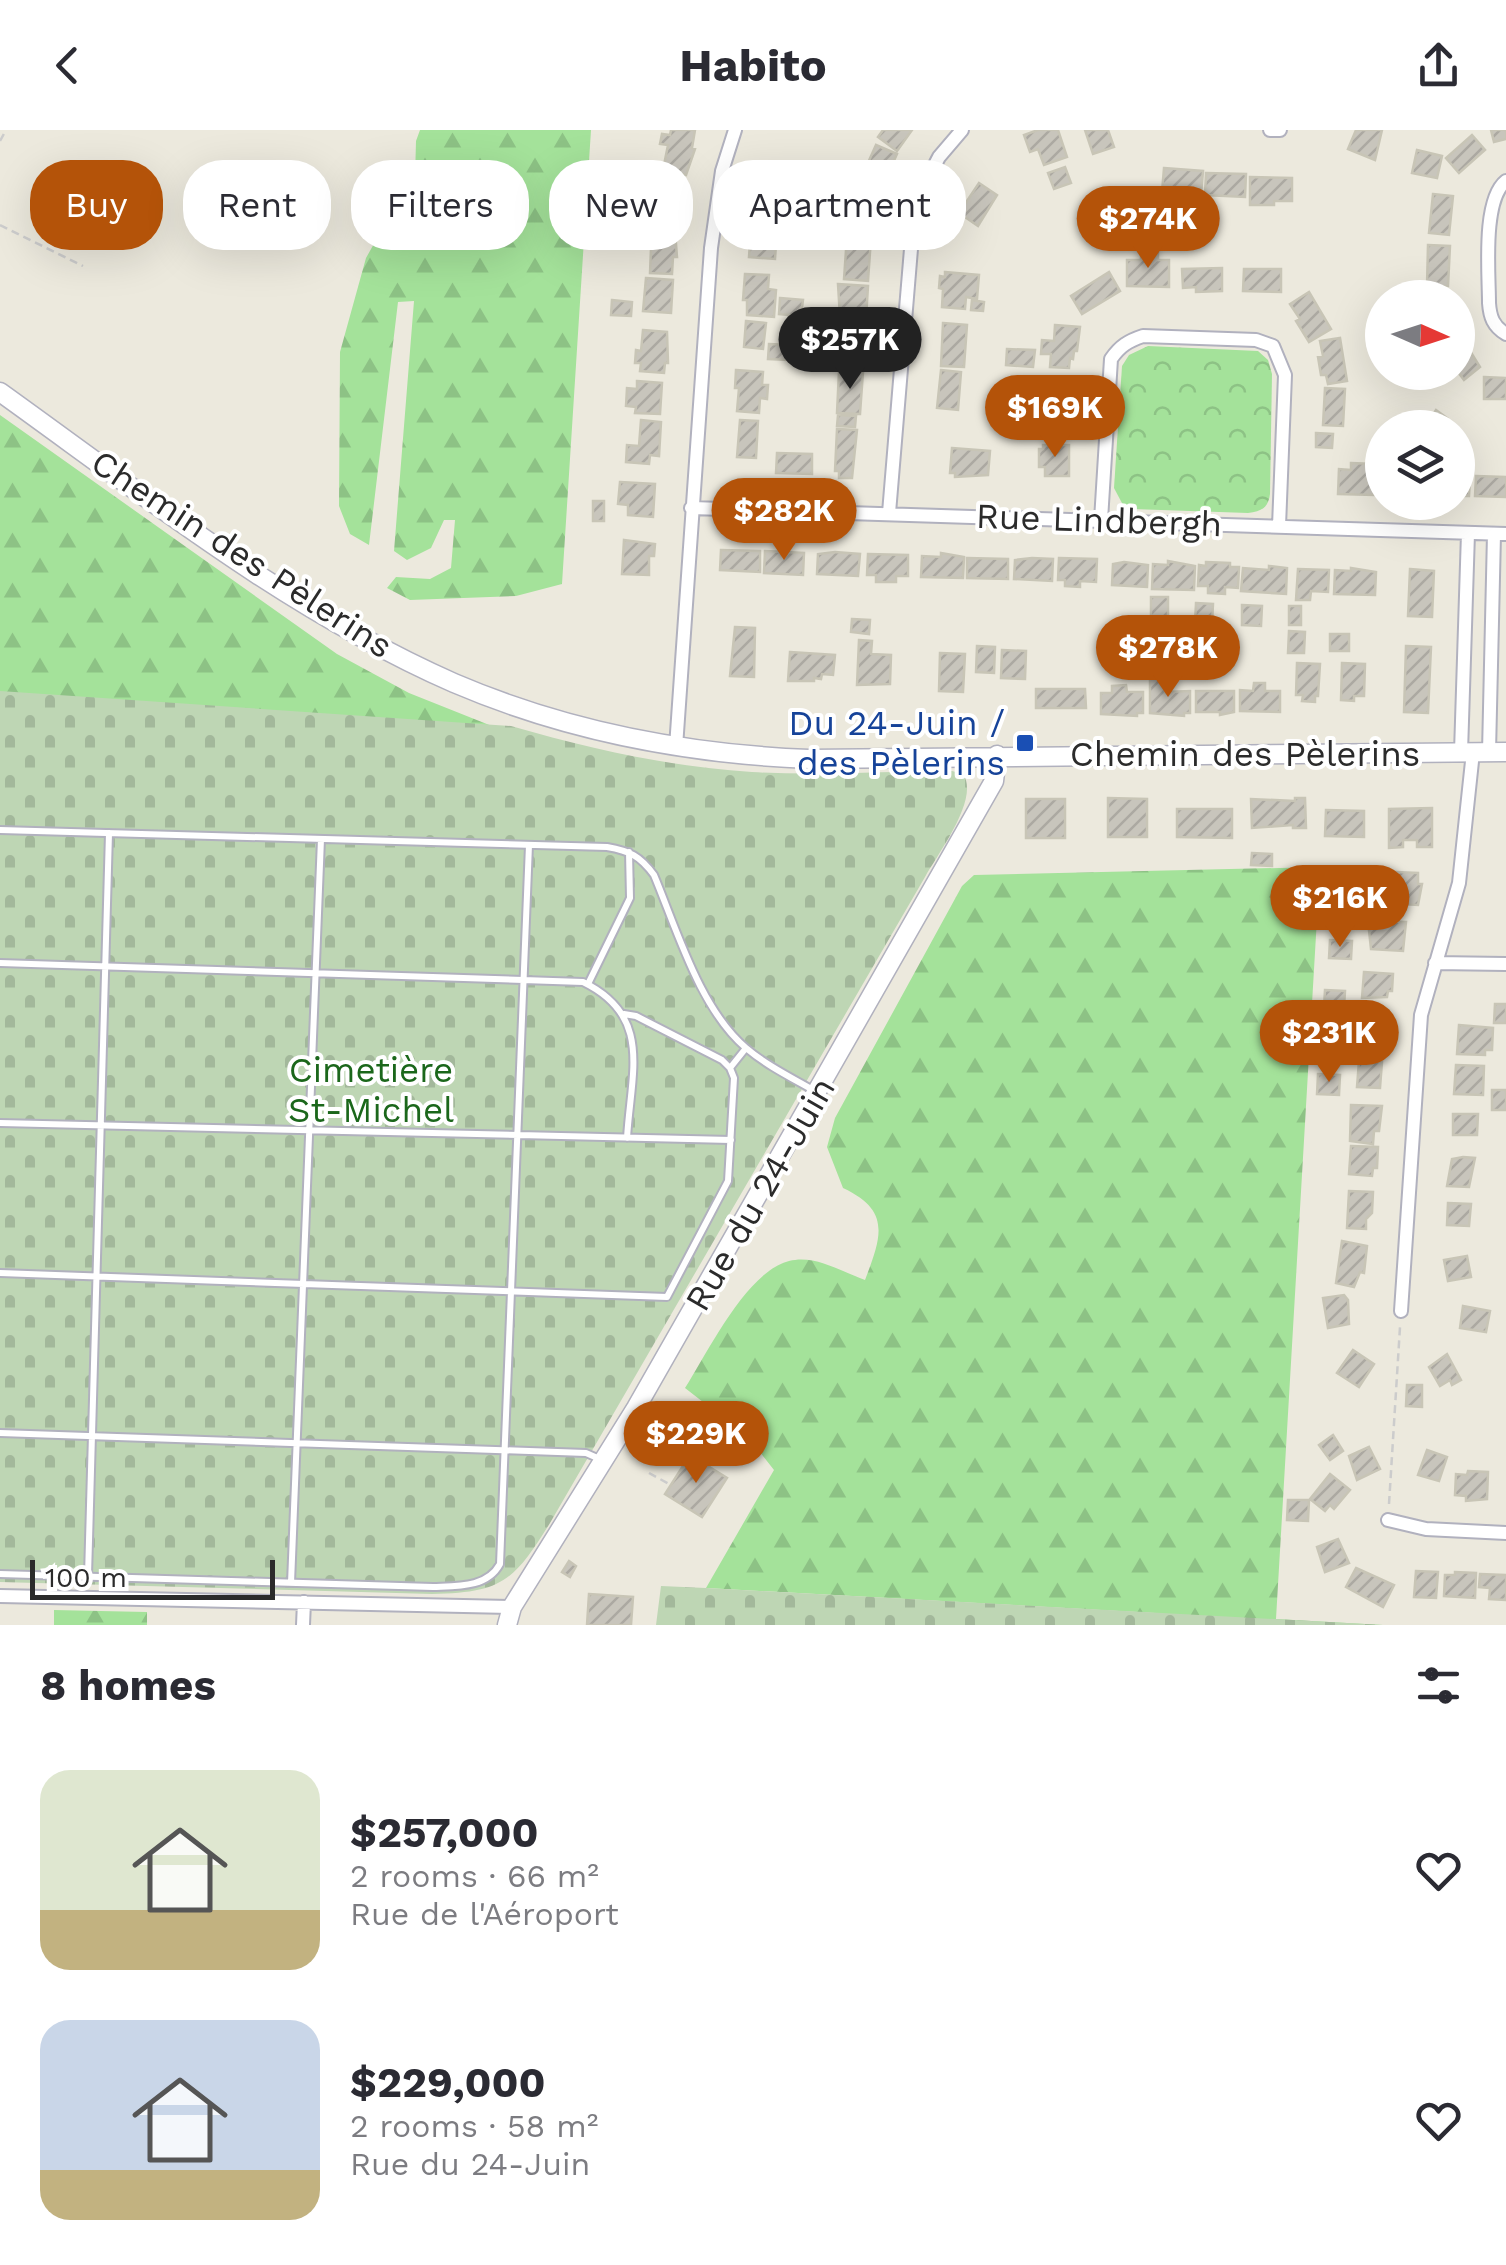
<!DOCTYPE html>
<html lang="en">
<head>
<meta charset="utf-8">
<style>
	:root { --surface:#fff; --page:#f7f7f7; --text:#2b2b33; --muted:#7c7c81; --accent:#b45309 }
	body { margin:0; font-family:"Work Sans",sans-serif; background:var(--page); color:var(--text); height:100vh; display:flex; flex-direction:column; font-size:38px; white-space:nowrap }
	* { box-sizing:border-box; margin:0 }
	p { font-size:32px; color:var(--muted) }
	.icon { flex:none; width:55px; height:55px; fill:none; stroke:currentColor; stroke-width:2; stroke-linecap:round; stroke-linejoin:round }
	.map { position:relative; height:1495px; overflow:hidden }
	.details { display:flex; flex-direction:column; background:var(--surface); flex:1 }
	.details>* { flex:none }
	.top-card { position:absolute; left:30px; top:30px; width:1000px; height:90px; display:flex; gap:20px }
	.needle { width:65px; rotate:93deg }
	.buttons { position:absolute; left:1365px; top:150px; display:grid; gap:20px }
	.buttons a { display:grid; place-items:center; width:110px; height:110px; border-radius:50%; background:var(--surface); box-shadow:0 10px 40px #0002; font-size:50px }
	.scale { position:absolute; left:30px; bottom:25px; width:245px; box-sizing:border-box; padding-left:10px; border:5px solid #2b2b2b; border-top:0; font-size:28px; line-height:35px; white-space:nowrap; color:#2b2b2b; -webkit-text-stroke:8px #fff; paint-order:stroke }
	.price { position:absolute; translate:-50% -85px; padding:0 22px; border-radius:35px; background:var(--accent); color:#fff; font-size:32px; line-height:65px; filter:drop-shadow(0 2px 5px #0008) }
	.price::after { content:''; position:absolute; left:50%; top:60px; width:30px; height:22px; margin-left:-15px; background:inherit; clip-path:polygon(0 0,100% 0,50% 100%) }
	.price.on { background:#222; color:#fff }
	ul { padding:0; list-style:none }
	li { display:flex; align-items:center; gap:30px; height:250px; padding:0 40px }
	li span { display:grid; place-items:center; flex:none; width:280px; height:200px; border-radius:30px; color:#555 }
	li>.icon { margin-inline-start:auto }
	span .icon { width:120px; height:120px; fill:#fffc; stroke-width:1 }
	li b { font-size:42px }
	h2 { display:flex; justify-content:space-between; align-items:center; height:120px; padding:0 40px; font-size:42px }
	.tag { padding:0 35px; border-radius:40px; background:var(--surface); box-shadow:0 10px 40px #0002; font-size:35px; line-height:90px }
	.tag.on { background:var(--accent); color:#fff }
	header { display:flex; justify-content:space-between; align-items:center; height:130px; padding:0 40px; background:var(--surface); font-size:45px; font-weight:700 }
	.map>svg:first-child { display:block }
	.forest { fill:url(#forest-firs) }
	.cemetery { fill:url(#cemetery-stones) }
	.park { fill:url(#park-crowns) }
	.building { fill:url(#building-hatch); stroke:#c8c5b6; stroke-width:2.5 }
	.lines { fill:none; stroke-linecap:round; stroke-linejoin:round }
	.lane-casing { stroke:#b1b1be; stroke-width:10 }
	.street-casing { stroke:#b1b1be; stroke-width:16 }
	.secondary-casing { stroke:#b1b1be; stroke-width:21 }
	.path { stroke:#ccc; stroke-width:2.5; stroke-dasharray:8 5; stroke-linecap:butt }
	.lane { stroke:#fff; stroke-width:6 }
	.street { stroke:#fff; stroke-width:12 }
	.secondary { stroke:#fff; stroke-width:18 }
	.transit-dot { fill:#1a4fb4; stroke:#fff; stroke-width:4 }
	.labels { text-anchor:middle; dominant-baseline:central; stroke-width:8; stroke-linejoin:round; paint-order:stroke }
	.street-label { font-size:35px; fill:#2b2b2b; stroke:#fff }
	.transit-label { font-size:35px; fill:#164399; stroke:#fff; text-anchor:end }
	.park-label { font-size:35px; fill:#1b671b; stroke:#fff }
</style>
</head>
<body>
<header><svg class="icon" aria-label="back" viewBox="0 0 24 24"><path d="M15 5l-7 7 7 7"/></svg>Habito<svg class="icon" aria-label="share" viewBox="0 0 24 24"><path d="M12 15V3M7 8l5-5 5 5M5 13v7h14v-7"/></svg></header>
<div class="map">
<svg width="1506" height="1495" viewBox="0 0 1506 1495">
	<defs>
		<pattern id="forest-firs" width="22" height="20" patternUnits="userSpaceOnUse" patternTransform="scale(2.5)"><rect width="22" height="20" fill="#a4e29a"/><path d="M5 1l3.5 6h-7zM16 11l3.5 6h-7z" fill="#8dc285"/></pattern>
		<pattern id="cemetery-stones" width="16" height="16" patternUnits="userSpaceOnUse" patternTransform="scale(2.5)"><rect width="16" height="16" fill="#bed6b4"/><path d="M2 7V4a2 2 0 0 1 4 0v3zM10 15v-3a2 2 0 0 1 4 0v3z" fill="#a3b89b"/></pattern>
		<pattern id="park-crowns" width="20" height="18" patternUnits="userSpaceOnUse" patternTransform="scale(2.5)"><rect width="20" height="18" fill="#a4e29a"/><path d="M2 6a3 3 0 1 1 6 0M12 15a3 3 0 1 1 6 0" fill="none" stroke="#8dc285"/></pattern>
		<pattern id="building-hatch" width="6" height="6" patternUnits="userSpaceOnUse" patternTransform="scale(2.5)"><rect width="6" height="6" fill="#c8c5bc"/><path d="M-1 1l2-2M0 6l6-6M5 7l2-2" fill="none" stroke="#aca9a2"/></pattern>
	</defs>
	<rect width="100%" height="100%" fill="#ece9dd"/>
	<!-- forest -->
	<path class="forest" d="M420 0H591L562 454 516 466 410 470 387 458 396 447 430 449 451 438 455 390H444L431 418 407 430 394 421 414 171 398 172 369 415 350 404 339 376 340 222 366 128 380 103 414 84 416 11Z
		M0 285 337 524 409 563 547 618 0 585Z
		M1320 737 1276 1489 1383 1495H1155V1483L706 1458 774 1340 748 1307 685 1258C708 1222 746 1142 789 1131 815 1124 842 1142 865 1150 881 1107 892 1081 843 1058L827 1017 835 988 962 756 974 745Z
		M54 1480 147 1482V1495H54Z"/>
	<!-- cemetery -->
	<path class="cemetery" d="M0 561 511 596C590 619 671 637 752 642 818 646 886 641 952 641L963 644C980 668 939 722 925 747L550 1393C514 1451 502 1463 432 1464L0 1452Z
		M661 1456 706 1458 1383 1495H656Z"/>
	<!-- park -->
	<path class="park" d="M1148 216 1258 221 1268 230 1272 244 1270 364C1268 378 1262 381 1248 383L1132 379 1123 375 1114 358 1122 236 1129 225Z"/>
	<!-- building -->
	<path class="building" d="M671 0H695L692 18 695 19 686 45 663 40 668 15 660 14 662 4 670 5Z
		M883 0H912L897 21 878 7Z
		M1038 0H1058L1067 27 1044 35 1038 19 1030 22 1024 5Z
		M1085 0H1108L1114 17 1093 24Z
		M1356 0H1382L1375 30 1348 19Z
		M1491 0H1506V9L1494 12Z
		M1472 5 1485 20 1459 43 1446 28Z
		M876 15 897 24 880 62 859 53Z
		M1417 20 1442 26 1437 48 1412 43Z
		M1065 37 1071 53 1054 59 1048 43Z
		M1164 38 1203 41 1201 65 1162 62Z
		M1206 43 1246 44 1245 67 1205 65Z
		M770 44 787 48 777 88 756 83 763 54 767 55Z
		M1250 47 1292 48V71H1274V75H1250Z
		M979 53 997 65 978 96 959 83Z
		M850 64 880 70 873 102 853 98 855 88 845 86Z
		M1433 64 1453 66 1449 105 1429 103Z
		M652 94 664 95 663 100 675 101 677 127H673L672 144 650 143Z
		M751 98 777 100 775 129 749 127Z
		M847 106 871 108 868 151 844 149Z
		M1428 115 1450 116 1448 156H1427Z
		M1141 119H1158V130H1169V157L1127 156V130H1141Z
		M1222 138V161L1196 162V157L1183 158 1182 139Z
		M1244 139H1281V162L1243 161Z
		M945 142 979 145 977 169 966 167 965 179 942 177 943 159 939 158 940 146 945 147Z
		M1109 142 1120 161 1082 184 1071 166Z
		M745 144 769 145 768 159 776 160 774 187 747 185V170H743Z
		M646 148 673 150 671 183 643 181Z
		M838 154 868 156 866 189 840 187Z
		M1309 162 1331 199 1309 212 1296 191 1300 189 1290 174Z
		M780 168 803 170 801 186 779 184Z
		M612 170 632 172 631 186 611 185Z
		M972 170 984 172 983 181 971 180Z
		M746 191 766 193 763 219 744 217Z
		M943 193 967 195 964 237 941 236Z
		M1055 195 1080 197 1077 221H1074L1073 229 1070 228 1069 238 1050 237 1051 224H1041L1042 210 1054 211Z
		M643 200 667 202 668 233H665L664 243 640 241 641 233H635L636 220 641 221Z
		M844 200 864 201 862 227 830 225 831 211 844 212Z
		M1340 208 1347 251 1328 254 1326 245H1321L1318 227 1323 226 1320 211Z
		M1458 210 1465 219 1467 216 1480 237 1464 250 1458 242Z
		M769 214 788 215V230L768 229Z
		M791 217H798L797 231H789Z
		M1007 219 1035 220 1033 237 1006 235Z
		M736 240 763 242 762 255H768L767 269 760 268 759 283 737 281 739 258H735Z
		M941 240 961 242 958 280 937 278Z
		M839 241 863 242 860 284 837 283Z
		M1046 247 1069 249 1072 274H1067L1066 293 1043 291Z
		M1484 247 1506 248V269H1484Z
		M637 251 662 253 660 284 635 283 636 277 626 276 627 258 637 259Z
		M1325 258 1345 259 1343 296 1323 295Z
		M1014 270 1037 271 1035 291 1013 290Z
		M1436 280 1447 288 1441 298H1430L1426 295Z
		M838 285 856 286 855 297 837 296Z
		M641 290 661 292 659 326 650 325 649 334 626 332 627 315 639 316Z
		M740 290 758 291 756 328 737 327Z
		M837 299 857 300 852 348H839V341H835Z
		M1316 303 1333 304 1332 318 1316 317Z
		M1043 315H1069V346H1045V337H1039V319H1043Z
		M952 318 990 321 988 345 955 347V343H950Z
		M777 323 812 324V344L776 343Z
		M1351 333 1375 334 1374 365 1338 364 1339 339 1351 340Z
		M1458 346 1470 347 1469 366H1458Z
		M1476 346 1506 347V367L1475 366Z
		M620 352 655 354 653 387 628 385V375L618 374Z
		M593 371H604V391H593Z
		M624 410 655 414 654 426H649V445L622 444Z
		M721 420 760 421V442L720 440Z
		M765 421 804 423 803 445 764 443Z
		M835 422 860 424 858 446 817 444 818 424Z
		M941 423 964 427 963 448 921 447 922 426 941 427Z
		M868 424 908 425V446H896V452H876V445H867Z
		M967 428 1008 429V449L967 448Z
		M1032 428 1053 429 1052 451 1014 449 1015 430Z
		M1059 428 1097 429 1096 452 1080 451V457L1065 456V450H1058Z
		M1168 431 1195 436 1194 460 1152 459 1153 434 1168 435Z
		M1124 432 1148 435 1147 457 1112 455 1113 434Z
		M1206 432 1230 433V437H1239L1238 458 1225 457V464L1208 463V456H1198L1199 435 1206 436Z
		M1269 436 1287 438 1286 464 1241 461 1243 438 1269 440Z
		M1351 438 1376 442 1375 465 1334 464 1335 440 1351 441Z
		M1298 439 1329 440 1328 462 1311 461 1310 470H1296Z
		M1410 439 1434 441 1432 487 1408 486Z
		M1151 467H1168V492L1151 491Z
		M1196 473 1213 474 1212 494 1195 493Z
		M1242 475 1262 476 1261 496 1242 495Z
		M1289 476H1301V495H1289Z
		M852 489 870 490 869 504 851 502Z
		M735 497 755 498 754 547 730 546Z
		M1289 501 1305 502 1304 523H1288Z
		M1330 504H1349V521H1330Z
		M859 510 872 511 871 524 891 525 890 554 857 555Z
		M1198 513 1216 514 1215 536 1197 535Z
		M977 516 995 517 994 543 976 542Z
		M1406 516 1431 517 1428 583 1404 582Z
		M1002 520 1026 521 1025 549 1001 548Z
		M790 522 835 525 833 545 822 544 821 549 814 548V551H788Z
		M940 523 965 524 963 562 939 561Z
		M1297 533 1320 534 1318 566H1315V572L1302 571 1303 565H1296Z
		M1342 533 1365 534 1364 566H1354V571L1341 570Z
		M1150 549H1164L1165 562 1190 561V583H1184V586L1150 583Z
		M1254 553H1265V561H1280V582L1240 581V560L1253 561Z
		M1126 555 1127 562H1143V583H1137V586L1101 584V563H1112V556Z
		M1036 559H1085L1086 578H1036Z
		M1196 561H1234V582L1220 585V582H1196Z
		M1108 668 1147 669V707H1108Z
		M1295 668H1305L1306 698H1293V695L1252 698 1251 669 1295 671Z
		M1026 669H1065V708H1026Z
		M1432 678V717H1417V710H1403V717L1389 718V679Z
		M1177 679H1232V708L1177 707Z
		M1326 680 1364 681V707L1325 706Z
		M1252 723 1272 724V736L1251 735Z
		M1396 742 1418 743V754H1422L1418 775 1383 773 1384 755 1395 756Z
		M1333 760 1355 761 1354 782 1333 781Z
		M1368 791 1406 792 1403 821 1371 819Z
		M1330 810 1352 811 1351 829 1329 828Z
		M1364 842 1393 844 1392 861H1388L1387 867 1362 868Z
		M1325 860 1345 861 1344 878 1324 877Z
		M1495 874H1506V893H1494Z
		M1365 889 1386 890 1385 914 1364 912Z
		M1459 895 1493 898 1492 920H1485V925L1457 924Z
		M1359 931 1382 932 1380 958 1357 957Z
		M1456 935 1484 936 1483 965 1454 964Z
		M1318 944 1340 945 1339 965 1317 964Z
		M1492 960H1506V980H1492Z
		M1351 975 1382 976 1379 1001H1374L1373 1014 1350 1011Z
		M1453 984H1478L1477 1005H1453Z
		M1351 1016 1378 1017 1377 1038H1373L1372 1046 1349 1044Z
		M1463 1027 1475 1028 1469 1057 1447 1056 1452 1029Z
		M1349 1061 1373 1062 1372 1083 1366 1089V1099L1347 1098Z
		M1448 1073 1471 1074 1469 1096 1447 1095Z
		M1342 1111 1367 1116 1364 1143 1360 1142 1354 1157 1336 1153Z
		M1467 1126 1471 1147 1448 1151 1444 1130Z
		M1344 1165 1348 1170 1349 1194 1328 1198 1323 1168Z
		M1463 1176 1490 1181 1486 1202 1460 1198Z
		M1353 1220 1374 1234 1359 1257 1337 1243Z
		M1447 1224 1461 1250 1452 1255 1450 1250 1440 1256 1429 1237Z
		M1407 1255H1422V1277L1406 1276Z
		M1333 1305 1343 1321 1330 1330 1319 1315Z
		M1369 1317 1380 1339 1357 1350 1349 1326Z
		M1427 1320 1447 1327 1439 1351 1418 1345Z
		M690 1325 727 1348 702 1387 665 1364Z
		M1468 1341 1488 1342 1487 1369 1466 1371V1366L1455 1365 1456 1344 1467 1345Z
		M1330 1344 1350 1360 1334 1379 1330 1375 1325 1381 1310 1369Z
		M1288 1370H1309L1308 1391 1287 1390Z
		M1338 1409 1349 1433 1325 1442 1317 1417Z
		M569 1431 576 1436 570 1447 562 1442Z
		M1356 1438 1394 1455 1383 1477 1346 1457Z
		M1416 1441 1438 1442 1436 1468 1414 1467Z
		M1455 1442 1476 1443 1475 1468 1444 1466 1445 1445H1455Z
		M1480 1444 1506 1445V1470L1489 1469 1490 1458 1479 1457Z
		M589 1464 633 1467 631 1495H587Z"/>
	<g class="lines">
		<!-- lane casing -->
		<g class="lane-casing">
			<path id="lane" d="M0 700 607 717C630 721 640 726 654 745 677 800 700 879 746 918 766 935 790 947 813 960
				M0 833 583 852C653 886 631 942 627 1008
				M588 854 630 768 629 722
				M730 938 746 918
				M0 993 731 1010
				M0 1143 667 1167 728 1051 734 948 730 938 722 930 636 886 624 884
				M0 1303 586 1323 602 1330
				M0 1444 433 1457C457 1456 487 1458 500 1434L529 715
				M88 1446 109 703
				M291 1453 321 709"/>
		</g>
		<!-- street casing -->
		<g class="street-casing">
			<path id="street" d="M1270 0H1280
				M1506 51C1482 70 1489 143 1489 173 1490 187 1493 196 1506 204
				M691 378 1506 404
				M889 383 912 107 926 52 939 27 962 0
				M1101 390 1111 229C1120 216 1128 211 1143 206L1256 210 1273 216 1285 245 1279 396
				M676 617 711 118 722 41 735 0
				M1461 622 1468 403
				M1489 622 1494 404
				M1435 833 1506 834
				M1401 1181 1421 885 1459 753 1473 622
				M1388 1390 1426 1399 1506 1403
				M0 1466 512 1477
				M303 1495 304 1472"/>
		</g>
		<!-- secondary casing -->
		<g class="secondary-casing">
			<path id="secondary" d="M0 262C145 366 290 481 454 553 566 601 687 624 809 629L1506 622
				M507 1495 512 1477 636 1278 994 651 997 625"/>
		</g>
		<!-- path -->
		<path class="path" d="M0 11 6 0
			M0 95 83 136
			M649 1343 671 1355
			M1389 1374 1400 1197"/>
		<!-- lane -->
		<use href="#lane" class="lane"/>
		<!-- street -->
		<use href="#street" class="street"/>
		<!-- secondary -->
		<use href="#secondary" class="secondary"/>
	</g>
	<!-- markers -->
	<rect class="transit-dot" x="1015" y="603" width="20" height="20" rx="5"/>
	<g class="labels">
		<!-- street labels -->
		<g class="street-label">
			<text transform="translate(1099 390) rotate(2)">Rue Lindbergh</text>
			<text transform="translate(242 424) rotate(33)">Chemin des Pèlerins</text>
			<text x="1245" y="624">Chemin des Pèlerins</text>
			<text transform="translate(760 1064) rotate(-60)">Rue du 24-Juin</text>
		</g>
		<!-- transit labels -->
		<g class="transit-label">
			<text x="1005" y="593">Du 24-Juin /<tspan x="1005" dy="40">des Pèlerins</tspan></text>
		</g>
		<!-- park labels -->
		<g class="park-label">
			<text x="371" y="940">Cimetière<tspan x="371" dy="40">St-Michel</tspan></text>
		</g>
	</g>
</svg>
<div class="buttons">
<a><svg class="needle" viewBox="-14 -14 28 28"><path d="M0-13l5 13h-10z" fill="#e53935"/><path d="M0 13l5-13h-10z" fill="#7c7c81"/></svg></a>
<a><svg class="icon" aria-label="layers" viewBox="0 0 24 24"><path d="M12 4l9 5-9 5-9-5zM3 14l9 5 9-5"/></svg></a>
</div>
<div class="scale">100 m</div>
<b class="price" style="left:1148px;top:141px">$274K</b>
<b class="price on" style="left:850px;top:262px">$257K</b>
<b class="price" style="left:1055px;top:330px">$169K</b>
<b class="price" style="left:784px;top:433px">$282K</b>
<b class="price" style="left:1168px;top:570px">$278K</b>
<b class="price" style="left:1340px;top:820px">$216K</b>
<b class="price" style="left:1329px;top:955px">$231K</b>
<b class="price" style="left:696px;top:1356px">$229K</b>
<div class="top-card">
<a class="tag on">Buy</a>
<a class="tag">Rent</a>
<a class="tag">Filters</a>
<a class="tag">New</a>
<a class="tag">Apartment</a>
</div>
</div>
<section class="details">
<h2>8 homes<svg class="icon" aria-label="filters" viewBox="0 0 24 24"><path d="M4 7h16M4 17h16"/><circle cx="9" cy="7" r="2"/><circle cx="15" cy="17" r="2"/></svg></h2>
<ul>
<li><span style="background:linear-gradient(#dfe7d0 70%,#c2b280 0)"><svg class="icon" aria-label="home" viewBox="0 0 24 24"><path d="M3 11l9-7 9 7M6 9v11h12V9"/></svg></span><div><b>$257,000</b><p>2 rooms · 66 m²</p><p>Rue de l'Aéroport</p></div><svg class="icon" aria-label="heart" viewBox="0 0 24 24"><path d="M12 20l-8-8c-3-5 5-10 8-4 3-6 11-1 8 4z"/></svg></li>
<li><span style="background:linear-gradient(#c9d6e8 75%,#c2b280 0)"><svg class="icon" aria-label="home" viewBox="0 0 24 24"><path d="M3 11l9-7 9 7M6 9v11h12V9"/></svg></span><div><b>$229,000</b><p>2 rooms · 58 m²</p><p>Rue du 24-Juin</p></div><svg class="icon" aria-label="heart" viewBox="0 0 24 24"><path d="M12 20l-8-8c-3-5 5-10 8-4 3-6 11-1 8 4z"/></svg></li>
</ul>
</section>
</body>
</html>
